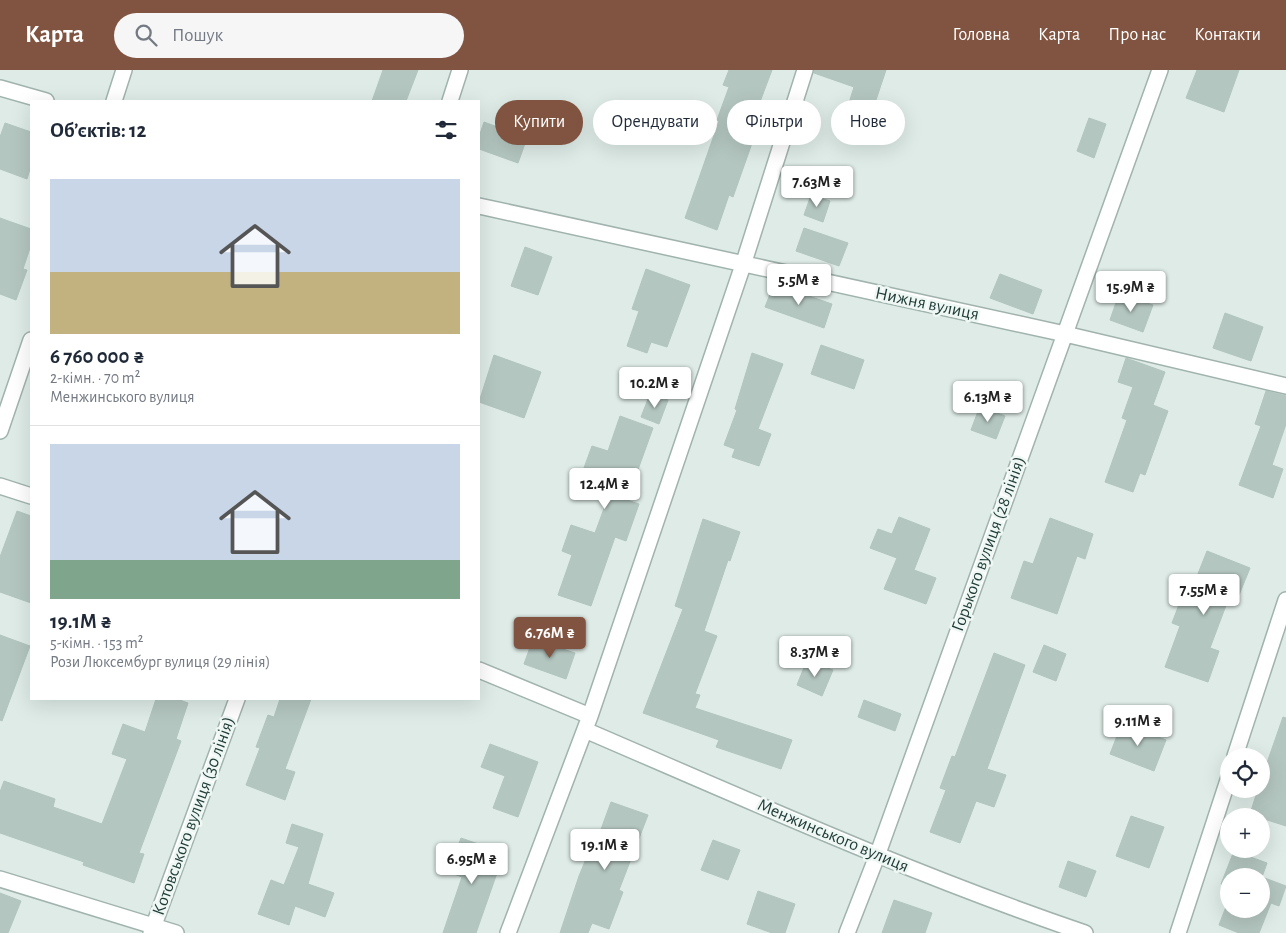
<!DOCTYPE html>
<html lang="uk">
<head>
<meta charset="utf-8">
<style>
	:root { --surface:#fff; --page:#f6f6f7; --text:#1f2937; --muted:#747a83; --line:#e0e1e3; --accent:#815441 }
	body { margin:0; font-family:"Alegreya Sans",sans-serif; background:var(--page); color:var(--text); height:100vh; display:flex; flex-direction:column; font-size:19px; white-space:nowrap }
	* { box-sizing:border-box; margin:0 }
	p { font-size:16px; color:var(--muted) }
	.icon { flex:none; width:28px; height:28px; fill:none; stroke:currentColor; stroke-width:2; stroke-linecap:round; stroke-linejoin:round }
	.map { position:relative; flex:1; overflow:hidden }
	.details { position:absolute; left:30px; top:30px; width:450px; height:600px; display:flex; flex-direction:column; background:var(--surface); border-radius:0px; box-shadow:0 5px 20px #0002 }
	.details>* { flex:none }
	.guide { position:absolute; left:495px; top:30px; width:475px; height:45px; display:flex; gap:10px }
	.tools { position:absolute; left:1220px; top:678px; display:grid; gap:10px }
	.tools a { display:grid; place-items:center; width:50px; height:50px; border-radius:50%; background:var(--surface); box-shadow:0 5px 20px #0002; font-size:25px }
	.price { position:absolute; translate:-50% -42px; padding:0 11px; border-radius:5px; background:#fff; color:#222; font-size:16px; line-height:32px; filter:drop-shadow(0 1px 2px #0008) }
	.price::after { content:''; position:absolute; left:50%; top:30px; width:15px; height:11px; margin-left:-8px; background:inherit; clip-path:polygon(0 0,100% 0,50% 100%) }
	.price.selected { background:var(--accent); color:#fff }
	ul { padding:0; list-style:none }
	li { display:grid; align-content:center; gap:10px; height:265px; padding:0 20px }
	li+li { border-top:1px solid var(--line) }
	li span { display:grid; place-items:center; height:155px; border-radius:0px; color:#555 }
	li>.icon { margin-inline-start:auto }
	span .icon { width:90px; height:90px; fill:#fffc; stroke-width:1 }
	li b { font-size:21px }
	h2 { display:flex; justify-content:space-between; align-items:center; height:60px; padding:0 20px; font-size:21px }
	.tag { padding:0 18px; border-radius:22px; background:var(--surface); box-shadow:0 5px 20px #0002; font-size:18px; line-height:45px }
	.tag.selected { background:var(--accent); color:#fff }
	header { display:flex; align-items:center; gap:30px; box-sizing:border-box; height:70px; padding:0 25px; background:var(--accent); color:#fff }
	header strong { font-size:24px }
	nav { display:flex; gap:28px; margin-inline-start:auto; font-size:18px }
	.search { width:350px; height:45px; background:var(--page); display:flex; align-items:center; gap:12px; box-sizing:border-box; padding:0 18px; border-radius:28px; color:var(--muted); font-size:19px }
	.map>svg:first-child { display:block }
	.building { fill:#b4c6c0; stroke:#b1c5be }
	.lines { fill:none; stroke-linecap:round; stroke-linejoin:round }
	.minor-casing { stroke:#a1b3ae; stroke-width:18 }
	.tertiary-casing { stroke:#a1b3ae; stroke-width:18 }
	.minor { stroke:#fff; stroke-width:15 }
	.tertiary { stroke:#fff; stroke-width:15 }
	.labels { text-anchor:middle; dominant-baseline:central; stroke-width:5; stroke-linejoin:round; paint-order:stroke }
	.street-label { font-size:18px; fill:#1f3b36; stroke:#eff7f4 }
</style>
</head>
<body>
<header>
<strong>Карта</strong>
<div class="search"><svg class="icon" aria-label="search" viewBox="0 0 24 24"><circle cx="10" cy="10" r="6"/><path d="M15 15l6 6"/></svg>Пошук</div>
<nav><a>Головна</a><a>Карта</a><a>Про нас</a><a>Контакти</a></nav>
</header>
<div class="map">
<svg width="1286" height="863" viewBox="0 0 1286 863">
	<rect width="100%" height="100%" fill="#deebe6"/>
	<!-- building -->
	<path class="building" d="M383 0H418L406 31H372Z
		M729 0H772L758 37 762 38 751 76 733 127 729 125 717 160 685 148 719 51 717 50 729 17 723 15Z
		M814 0H886L875 33 878 34 869 61 843 52 854 17 814 3Z
		M1197 0H1239L1224 42 1186 28Z
		M1089 48 1106 54 1094 88 1077 81Z
		M484 52 527 68 518 93 479 79V67Z
		M5 53 31 62V96L27 109 0 99V67Z
		M811 125 830 131 823 152 804 145Z
		M0 148 31 159V175L23 199 27 200 16 230 0 224Z
		M804 158 848 173 839 196 796 181Z
		M525 177 552 187 538 225 511 216Z
		M646 199 690 215 667 277 651 272 647 283 627 276 639 241 632 239Z
		M1000 204 1042 220 1033 244 990 228Z
		M774 214 832 234 824 258 765 237Z
		M1119 224 1153 235 1143 262 1110 250Z
		M1225 243 1263 257 1251 291 1213 278Z
		M821 275 864 290 854 319 811 304Z
		M752 283 783 294 758 359 771 364 759 396 732 387 735 379 724 375 737 340 735 339Z
		M494 285 541 302 524 348 479 332Z
		M1126 288 1165 302 1153 335 1168 341 1145 405 1140 403 1133 422 1105 412 1127 350 1122 348 1133 317 1118 312Z
		M1266 321 1286 326V354L1272 395 1283 399 1273 428 1239 415 1261 356 1255 354Z
		M650 324 668 330 659 354 641 347Z
		M980 336 1005 346 996 369 971 360Z
		M620 346 653 358 627 430 639 434 626 471 615 467 591 536 558 525 572 485 562 481 571 455 595 463 612 417 581 406 592 376 608 381Z
		M17 441 31 446V533L0 522V487Z
		M899 447 930 459 914 500 936 508 926 534 884 519 897 488 870 478 878 459 892 464Z
		M1050 448 1093 464 1085 489 1077 486 1057 544 1011 528 1024 491 1033 494Z
		M703 449 740 462 730 491 728 490 704 561 717 566 695 624 700 625 695 638 792 670 781 699 716 677 719 670 643 643 683 539 675 536Z
		M1207 481 1250 498 1239 525 1231 522 1210 578 1219 581 1208 612 1165 597 1180 556 1172 553 1180 532 1186 534Z
		M0 565 30 576 2 651 0 650Z
		M533 569 575 583 566 609 524 594Z
		M1044 575 1066 584 1056 611 1033 602Z
		M994 583 1025 595 987 699 1006 705 994 737 976 731 960 773 930 762 946 720 940 718 952 686 955 687Z
		M807 590 833 600 822 626 797 615Z
		M156 629H177L188 633 176 669 181 671 139 783 144 784 134 813 83 795 84 792 0 763V722L4 711 55 729 53 737 102 754 127 689 112 684 123 654 145 662Z
		M280 629H311L285 699 295 702 285 730 246 715 260 678 256 677 268 645 274 647Z
		M864 630 901 644 895 661 858 647Z
		M1283 647 1286 648V756L1261 748V746L1250 744 1258 719H1261V710Z
		M1122 653 1166 670 1154 701 1110 684Z
		M490 674 538 692 518 747 493 738 505 706 481 697Z
		M611 732 648 745 619 820 623 822 609 859 592 853 588 863H560L579 806 593 772 596 773Z
		M1131 746 1164 757 1149 798 1116 786Z
		M292 754 323 764 308 814 334 823 325 847 295 836 289 855 258 844 271 810 284 815 299 777 286 773Z
		M461 768 504 783 476 863H443L462 807 448 802Z
		M713 770 740 780 728 810 701 800Z
		M1234 781 1267 793 1262 807 1286 816 1279 836 1271 833 1259 863H1239L1219 855 1229 829V839H1261V806H1229V817L1221 814Z
		M1068 791 1096 801 1086 827 1059 817Z
		M758 821 795 834 785 863H772L747 854Z
		M0 823 21 831 8 863H0Z
		M894 830 932 843 925 863H882Z"/>
	<g class="lines">
		<!-- minor casing -->
		<g class="minor-casing">
			<path id="minor" d="M0 18 46 31
				M450 31 460 0
				M479 136 1065 264 1286 316
				M0 416 31 426
				M479 600 590 646
				M585 660C750 731 914 805 1085 863
				M1235 686 1286 530
				M0 809 176 863
				M151 863 237 629
				M508 863 590 646 743 195 805 0
				M847 863 877 786 1160 0
				M1178 863 1229 707"/>
		</g>
		<!-- tertiary casing -->
		<g class="tertiary-casing">
			<path id="tertiary" d="M114 31 124 0
				M0 361 31 270"/>
		</g>
		<!-- minor -->
		<use href="#minor" class="minor"/>
		<!-- tertiary -->
		<use href="#tertiary" class="tertiary"/>
	</g>
	<g class="labels">
		<!-- street labels -->
		<g class="street-label">
			<text transform="translate(927 234) rotate(12)">Нижня вулиця</text>
			<text transform="translate(989 474) rotate(-70)">Горького вулиця (28 лiнiя)</text>
			<text transform="translate(194 746) rotate(-70)">Котовського вулиця (30 лiнiя)</text>
			<text transform="translate(833 766) rotate(23)">Менжинського вулиця</text>
		</g>
	</g>
</svg>
<div class="tools">
<a><svg class="icon" aria-label="locate" viewBox="0 0 24 24"><circle cx="12" cy="12" r="6"/><path d="M12 2v4M12 18v4M2 12h4M18 12h4"/></svg></a>
<a>+</a>
<a>−</a>
</div>
<b class="price" style="left:817px;top:138px">7.63M ₴</b>
<b class="price" style="left:799px;top:236px">5.5M ₴</b>
<b class="price" style="left:1131px;top:243px">15.9M ₴</b>
<b class="price" style="left:655px;top:339px">10.2M ₴</b>
<b class="price" style="left:988px;top:353px">6.13M ₴</b>
<b class="price" style="left:605px;top:440px">12.4M ₴</b>
<b class="price" style="left:1204px;top:546px">7.55M ₴</b>
<b class="price selected" style="left:550px;top:589px">6.76M ₴</b>
<b class="price" style="left:815px;top:608px">8.37M ₴</b>
<b class="price" style="left:1138px;top:677px">9.11M ₴</b>
<b class="price" style="left:605px;top:801px">19.1M ₴</b>
<b class="price" style="left:472px;top:815px">6.95M ₴</b>
<div class="guide">
<a class="tag selected">Купити</a>
<a class="tag">Орендувати</a>
<a class="tag">Фільтри</a>
<a class="tag">Нове</a>
</div>
<section class="details">
<h2>Об’єктів: 12<svg class="icon" aria-label="filters" viewBox="0 0 24 24"><path d="M4 7h16M4 17h16"/><circle cx="9" cy="7" r="2"/><circle cx="15" cy="17" r="2"/></svg></h2>
<ul>
<li><span style="background:linear-gradient(#c9d6e8 60%,#c2b280 0)"><svg class="icon" aria-label="home" viewBox="0 0 24 24"><path d="M3 11l9-7 9 7M6 9v11h12V9"/></svg></span><div><b>6 760 000 ₴</b><p>2-кімн. · 70 m²</p><p>Менжинського вулиця</p></div></li>
<li><span style="background:linear-gradient(#c9d6e8 75%,#7fa58c 0)"><svg class="icon" aria-label="home" viewBox="0 0 24 24"><path d="M3 11l9-7 9 7M6 9v11h12V9"/></svg></span><div><b>19.1M ₴</b><p>5-кімн. · 153 m²</p><p>Рози Люксембург вулиця (29 лiнiя)</p></div></li>
</ul>
</section>
</div>
</body>
</html>
